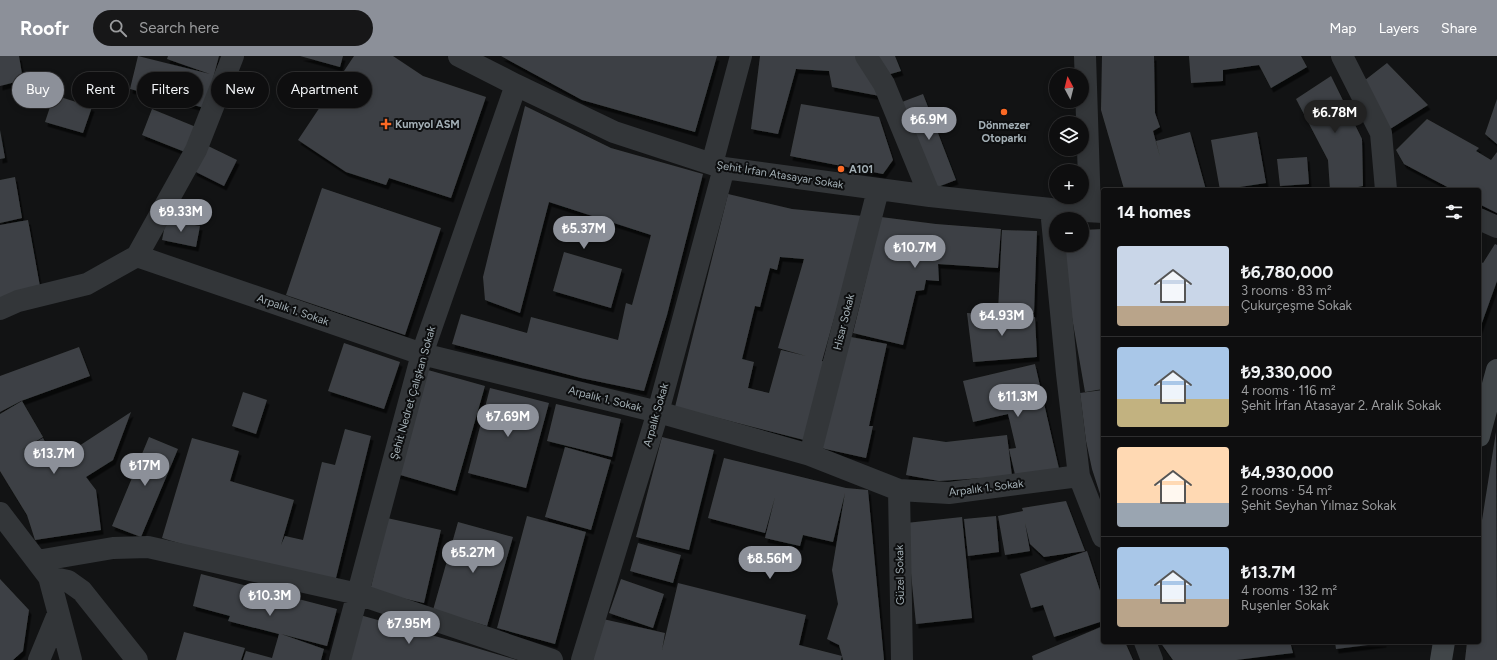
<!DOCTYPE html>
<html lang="en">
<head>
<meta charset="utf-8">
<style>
	:root { --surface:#0e0e0f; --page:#171718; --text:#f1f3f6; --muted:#9b9c9e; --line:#2e2e2f; --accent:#8c9099 }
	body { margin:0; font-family:Figtree,sans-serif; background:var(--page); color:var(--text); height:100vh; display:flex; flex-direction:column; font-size:15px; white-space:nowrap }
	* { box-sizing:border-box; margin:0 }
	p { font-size:13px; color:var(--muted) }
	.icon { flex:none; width:22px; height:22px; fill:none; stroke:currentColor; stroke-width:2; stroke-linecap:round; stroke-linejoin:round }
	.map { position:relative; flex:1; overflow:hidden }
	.drawer { position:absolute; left:1101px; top:132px; width:380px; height:456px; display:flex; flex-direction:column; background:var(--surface); border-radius:4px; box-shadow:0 2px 6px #0003,0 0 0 1px var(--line) }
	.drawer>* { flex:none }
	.hud { position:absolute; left:12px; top:16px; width:380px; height:36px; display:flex; gap:8px }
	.needle { width:26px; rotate:353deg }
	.controls { position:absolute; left:1049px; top:12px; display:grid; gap:8px }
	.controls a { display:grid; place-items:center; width:40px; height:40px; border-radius:50%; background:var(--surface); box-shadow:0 2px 6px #0003,0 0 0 1px var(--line); font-size:20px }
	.price { position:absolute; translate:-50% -34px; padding:0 9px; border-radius:14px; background:var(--accent); color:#fff; font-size:13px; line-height:26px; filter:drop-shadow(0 1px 2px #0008) }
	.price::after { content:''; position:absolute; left:50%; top:24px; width:12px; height:9px; margin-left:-6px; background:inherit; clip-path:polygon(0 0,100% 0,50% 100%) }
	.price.active { background:#222; color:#fff }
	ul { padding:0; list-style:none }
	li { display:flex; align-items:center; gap:12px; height:100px; padding:0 16px }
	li+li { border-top:1px solid var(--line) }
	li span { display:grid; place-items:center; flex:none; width:112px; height:80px; border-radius:4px; color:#555 }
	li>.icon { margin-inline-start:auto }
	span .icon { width:48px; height:48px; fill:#fffc; stroke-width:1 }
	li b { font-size:17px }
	h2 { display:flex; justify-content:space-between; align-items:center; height:48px; padding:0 16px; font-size:17px }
	.pill { padding:0 14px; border-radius:18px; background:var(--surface); box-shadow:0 2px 6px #0003,0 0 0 1px var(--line); font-size:14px; line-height:36px }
	.pill.active { background:var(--accent); color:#fff }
	header { display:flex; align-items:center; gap:24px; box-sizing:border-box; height:56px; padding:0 20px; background:var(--accent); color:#fff }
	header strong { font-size:19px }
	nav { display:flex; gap:22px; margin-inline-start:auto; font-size:14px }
	.search { width:280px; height:36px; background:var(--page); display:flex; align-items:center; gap:10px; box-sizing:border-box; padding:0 14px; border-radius:22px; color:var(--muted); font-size:15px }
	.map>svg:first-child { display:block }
	.building { fill:#3e4144; fill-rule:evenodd; filter:url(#shadow) }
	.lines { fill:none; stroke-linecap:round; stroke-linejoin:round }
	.street { stroke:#333639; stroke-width:22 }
	.secondary { stroke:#414649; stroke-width:22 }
	.poi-dot { fill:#fb6924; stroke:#0d0e0f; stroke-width:1.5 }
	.labels { text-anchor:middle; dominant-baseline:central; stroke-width:4; stroke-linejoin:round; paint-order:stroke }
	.poi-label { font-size:11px; font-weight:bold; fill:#a3afb5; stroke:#0d0e0f; text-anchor:start }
	.street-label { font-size:11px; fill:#a3afb5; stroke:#0d0e0f }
</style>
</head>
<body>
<header>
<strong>Roofr</strong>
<div class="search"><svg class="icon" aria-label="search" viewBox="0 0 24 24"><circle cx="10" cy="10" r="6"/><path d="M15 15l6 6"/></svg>Search here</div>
<nav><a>Map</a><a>Layers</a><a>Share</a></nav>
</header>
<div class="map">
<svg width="1497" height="604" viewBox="0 0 1497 604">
	<defs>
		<filter id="shadow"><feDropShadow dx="2.5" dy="4.5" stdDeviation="0" flood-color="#0009"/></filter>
	</defs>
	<rect width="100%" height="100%" fill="#121314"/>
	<!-- building -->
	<path class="building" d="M0 0H19L23 24 0 30Z
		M138 0 210 18 167 3 168 0H219L205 52 130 33Z
		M300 0H343L340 11Z
		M354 0H393L423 20 486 41 451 142 389 122 386 129 346 116 298 84Z
		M501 0H717L695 76 582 44Z
		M760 0H855L885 41 832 31 829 15 796 13 778 78 751 73Z
		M874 0H895L901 15 887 19Z
		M1102 0H1154L1155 57 1160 71 1153 75 1160 101 1156 85 1190 76 1206 134H1126L1124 133 1101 54Z
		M1189 0H1301L1307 11 1271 32 1259 9 1223 14V25L1191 27Z
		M1387 7 1428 49 1387 75 1360 28Z
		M1331 20 1362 83 1363 130 1343 134H1330L1328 104 1296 43Z
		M923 38 956 124 935 132 902 46Z
		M54 39 92 51 83 77 45 66Z
		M1497 43V88L1485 78Z
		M801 48 879 61 893 104 883 118 790 100Z
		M525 50 611 92 703 118 667 259 644 335 581 322 452 288 461 258 527 277 531 261 618 284 626 247 632 249 651 179 549 146 520 257 485 244 483 221Z
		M152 53 196 71 185 96 142 79Z
		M1427 63 1479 92 1476 95 1491 104 1497 96V157L1479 148V134H1453L1404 108 1396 94Z
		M0 74 5 102 0 103Z
		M1257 76 1266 127 1220 134 1211 84Z
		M206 89 237 104 224 130 194 115Z
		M1307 101 1309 128 1280 130 1277 103Z
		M15 121 22 162 0 167V124Z
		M322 132 441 172 405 279 286 239Z
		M728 138 792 153 863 160 822 305 829 307 808 385 675 351ZM780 201 804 203 778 292 806 300 781 294 769 337 748 332 754 306 742 303 755 250 760 251 770 212 777 214Z
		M881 161 936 168 1001 173 998 212 938 208 939 225 926 224 924 234 916 235 903 289 853 277Z
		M28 164 41 236 0 243V169Z
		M166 164 200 170 196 191 162 184Z
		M1103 173V333L1085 336 1067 233 1064 189H1082V174Z
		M1002 174 1037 175 1034 257 998 255Z
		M1495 188 1497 189V225L1479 275V205L1483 207Z
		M564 196 622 213 611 252 553 235Z
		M967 257 1035 261 1037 301 973 306Z
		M846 280 887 288 869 370H873L866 402 821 392Z
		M344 287 400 306 384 353 328 335Z
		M79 291 90 320 21 345 0 356V320Z
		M1035 308 1060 417 1017 427 1009 393 1016 392 1008 358 973 366 963 325Z
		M428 314 485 330 455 435 397 418Z
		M490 332 549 347 526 432 468 417Z
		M1103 334V447L1092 413 1086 385 1080 337Z
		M243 336 267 344 256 378 232 370Z
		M22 345 43 381 20 395 43 382 56 405 131 356 113 404 86 421 96 434 101 474 35 484 27 459 0 415V358Z
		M556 348 621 363 612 401 547 385Z
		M345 373 371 380 335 526 243 506 162 482 192 382 239 395 230 425 294 444 281 489 285 480 303 484 322 406 335 409Z
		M1496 376 1497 604H1465L1467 586H1479V483Z
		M1007 379 1012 420 939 425 906 419 913 381 946 386Z
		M149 381 178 393 141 481 112 470Z
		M662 381 714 394 689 494 636 481Z
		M565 391 611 404 591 474 545 461Z
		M724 402 846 432 868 434 884 604H843L842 600 841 604H593L603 563 665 577 662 594 678 527 806 559 799 589 842 600 839 589 827 583 838 548 832 514 845 437 833 486 803 479 800 490 765 482 775 441 765 477 708 462Z
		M1066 445 1085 495 1044 501 1030 488 1025 467 1030 495 1005 499 998 460 1023 455 1022 452Z
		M527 460 586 476 555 588 497 572Z
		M996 460 999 496 968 500 964 463Z
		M962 461 972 562 916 568 906 467Z
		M387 462 441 474 424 547 370 535Z
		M458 466 513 481 487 570 433 554Z
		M638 487 681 499 673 527 630 515Z
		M1087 495 1103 544V565L1054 581 1043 549 1031 552 1020 518Z
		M201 518 337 553 327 590 281 578 324 593 321 604H243L246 595 272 602 279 578 228 565 230 560 193 550Z
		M0 523 29 554 23 595 13 604H0Z
		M621 523 664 538 653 572 609 557Z
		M360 559 456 586 517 604H348Z
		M1103 570V586H1125L1133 604H1033L1032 600Z
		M184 576 245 592 241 604H176Z
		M1160 586H1290L1293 597 1236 604H1173Z
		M1335 586H1384V587L1336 593Z"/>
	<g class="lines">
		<!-- street -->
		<path class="street" d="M459 0 516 29 614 76 724 112 930 140 1051 153 1103 156
			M866 0 884 28 930 140
			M1085 0 1090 155
			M1342 0 1381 77 1386 134
			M712 108 741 0
			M1051 153 1067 318 1079 420 1103 481
			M1479 163 1497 171
			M137 200 422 298 658 356 810 399 899 434 949 437 1079 420
			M0 253 18 245 87 228 137 200 196 94 233 0
			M810 399 878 134
			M899 434 902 604
			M0 457 49 521 71 604
			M37 505 113 492 148 491 358 538 552 604
			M49 521 68 525 82 535 137 604
			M1145 586 1152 604
			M39 604 58 558
			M340 604 422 298 516 29
			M582 604 658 356 724 112"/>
		<!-- secondary -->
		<path class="secondary" d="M1479 380 1497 314
			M1441 604 1444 586"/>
	</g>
	<!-- markers -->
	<g class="poi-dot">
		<circle cx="1004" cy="56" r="4"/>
		<path d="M384 62h4v4h4v4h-4v4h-4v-4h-4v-4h4z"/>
		<circle cx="841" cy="113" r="4"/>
	</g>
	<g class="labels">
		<!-- poi labels -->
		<g class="poi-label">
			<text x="395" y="68">Kumyol ASM</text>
			<text x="1004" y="69" text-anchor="middle">Dönmezer<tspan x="1004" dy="13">Otoparkı</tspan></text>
			<text x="849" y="113">A101</text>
		</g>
		<!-- street labels -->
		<g class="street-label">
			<text transform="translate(780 119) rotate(9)">Şehit İrfan Atasayar Sokak</text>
			<text transform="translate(293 254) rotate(19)">Arpalık 1. Sokak</text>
			<text transform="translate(844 266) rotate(-76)">Hisar Sokak</text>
			<text transform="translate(413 337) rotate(-74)">Şehit Nedret Çalışkan Sokak</text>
			<text transform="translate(605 343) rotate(14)">Arpalık 1. Sokak</text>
			<text transform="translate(656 359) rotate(-74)">Arpalık Sokak</text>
			<text transform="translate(986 432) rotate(-7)">Arpalık 1. Sokak</text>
			<text transform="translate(900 519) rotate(-91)">Güzel Sokak</text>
		</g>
	</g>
</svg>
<div class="controls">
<a><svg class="needle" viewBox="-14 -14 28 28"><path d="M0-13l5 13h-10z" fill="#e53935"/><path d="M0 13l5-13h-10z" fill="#9b9c9e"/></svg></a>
<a><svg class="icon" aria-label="layers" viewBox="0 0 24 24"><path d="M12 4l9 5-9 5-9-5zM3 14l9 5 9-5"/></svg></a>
<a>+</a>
<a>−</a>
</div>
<b class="price active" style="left:1335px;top:78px">₺6.78M</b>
<b class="price" style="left:929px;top:85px">₺6.9M</b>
<b class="price" style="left:181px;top:177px">₺9.33M</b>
<b class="price" style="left:584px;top:194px">₺5.37M</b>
<b class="price" style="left:915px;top:213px">₺10.7M</b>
<b class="price" style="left:1002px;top:281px">₺4.93M</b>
<b class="price" style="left:1018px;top:362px">₺11.3M</b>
<b class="price" style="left:508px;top:382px">₺7.69M</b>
<b class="price" style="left:54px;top:419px">₺13.7M</b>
<b class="price" style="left:145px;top:431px">₺17M</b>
<b class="price" style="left:473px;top:518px">₺5.27M</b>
<b class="price" style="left:770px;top:524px">₺8.56M</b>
<b class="price" style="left:270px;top:561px">₺10.3M</b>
<b class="price" style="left:409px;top:589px">₺7.95M</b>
<div class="hud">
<a class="pill active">Buy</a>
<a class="pill">Rent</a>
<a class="pill">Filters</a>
<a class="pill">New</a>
<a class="pill">Apartment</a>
</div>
<section class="drawer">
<h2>14 homes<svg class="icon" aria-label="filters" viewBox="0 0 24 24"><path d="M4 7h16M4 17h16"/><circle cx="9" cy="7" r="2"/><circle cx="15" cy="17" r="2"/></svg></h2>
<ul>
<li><span style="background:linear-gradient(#c9d6e8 75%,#b9a48a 0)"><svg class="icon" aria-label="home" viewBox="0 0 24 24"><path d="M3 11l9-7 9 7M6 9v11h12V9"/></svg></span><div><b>₺6,780,000</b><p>3 rooms · 83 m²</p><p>Çukurçeşme Sokak</p></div></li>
<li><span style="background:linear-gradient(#a9c7e8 65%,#c2b280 0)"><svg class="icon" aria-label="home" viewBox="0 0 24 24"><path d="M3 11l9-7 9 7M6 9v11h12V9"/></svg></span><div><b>₺9,330,000</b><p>4 rooms · 116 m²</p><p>Şehit İrfan Atasayar 2. Aralık Sokak</p></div></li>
<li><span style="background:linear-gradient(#ffd9b3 70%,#9aa5b1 0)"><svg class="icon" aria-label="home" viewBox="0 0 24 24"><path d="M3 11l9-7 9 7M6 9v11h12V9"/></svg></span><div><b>₺4,930,000</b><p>2 rooms · 54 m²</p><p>Şehit Seyhan Yılmaz Sokak</p></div></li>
<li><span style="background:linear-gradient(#a9c7e8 65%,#b9a48a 0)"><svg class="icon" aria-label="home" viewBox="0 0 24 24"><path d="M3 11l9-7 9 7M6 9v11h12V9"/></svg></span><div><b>₺13.7M</b><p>4 rooms · 132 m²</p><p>Ruşenler Sokak</p></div></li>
</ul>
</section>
</div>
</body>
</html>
